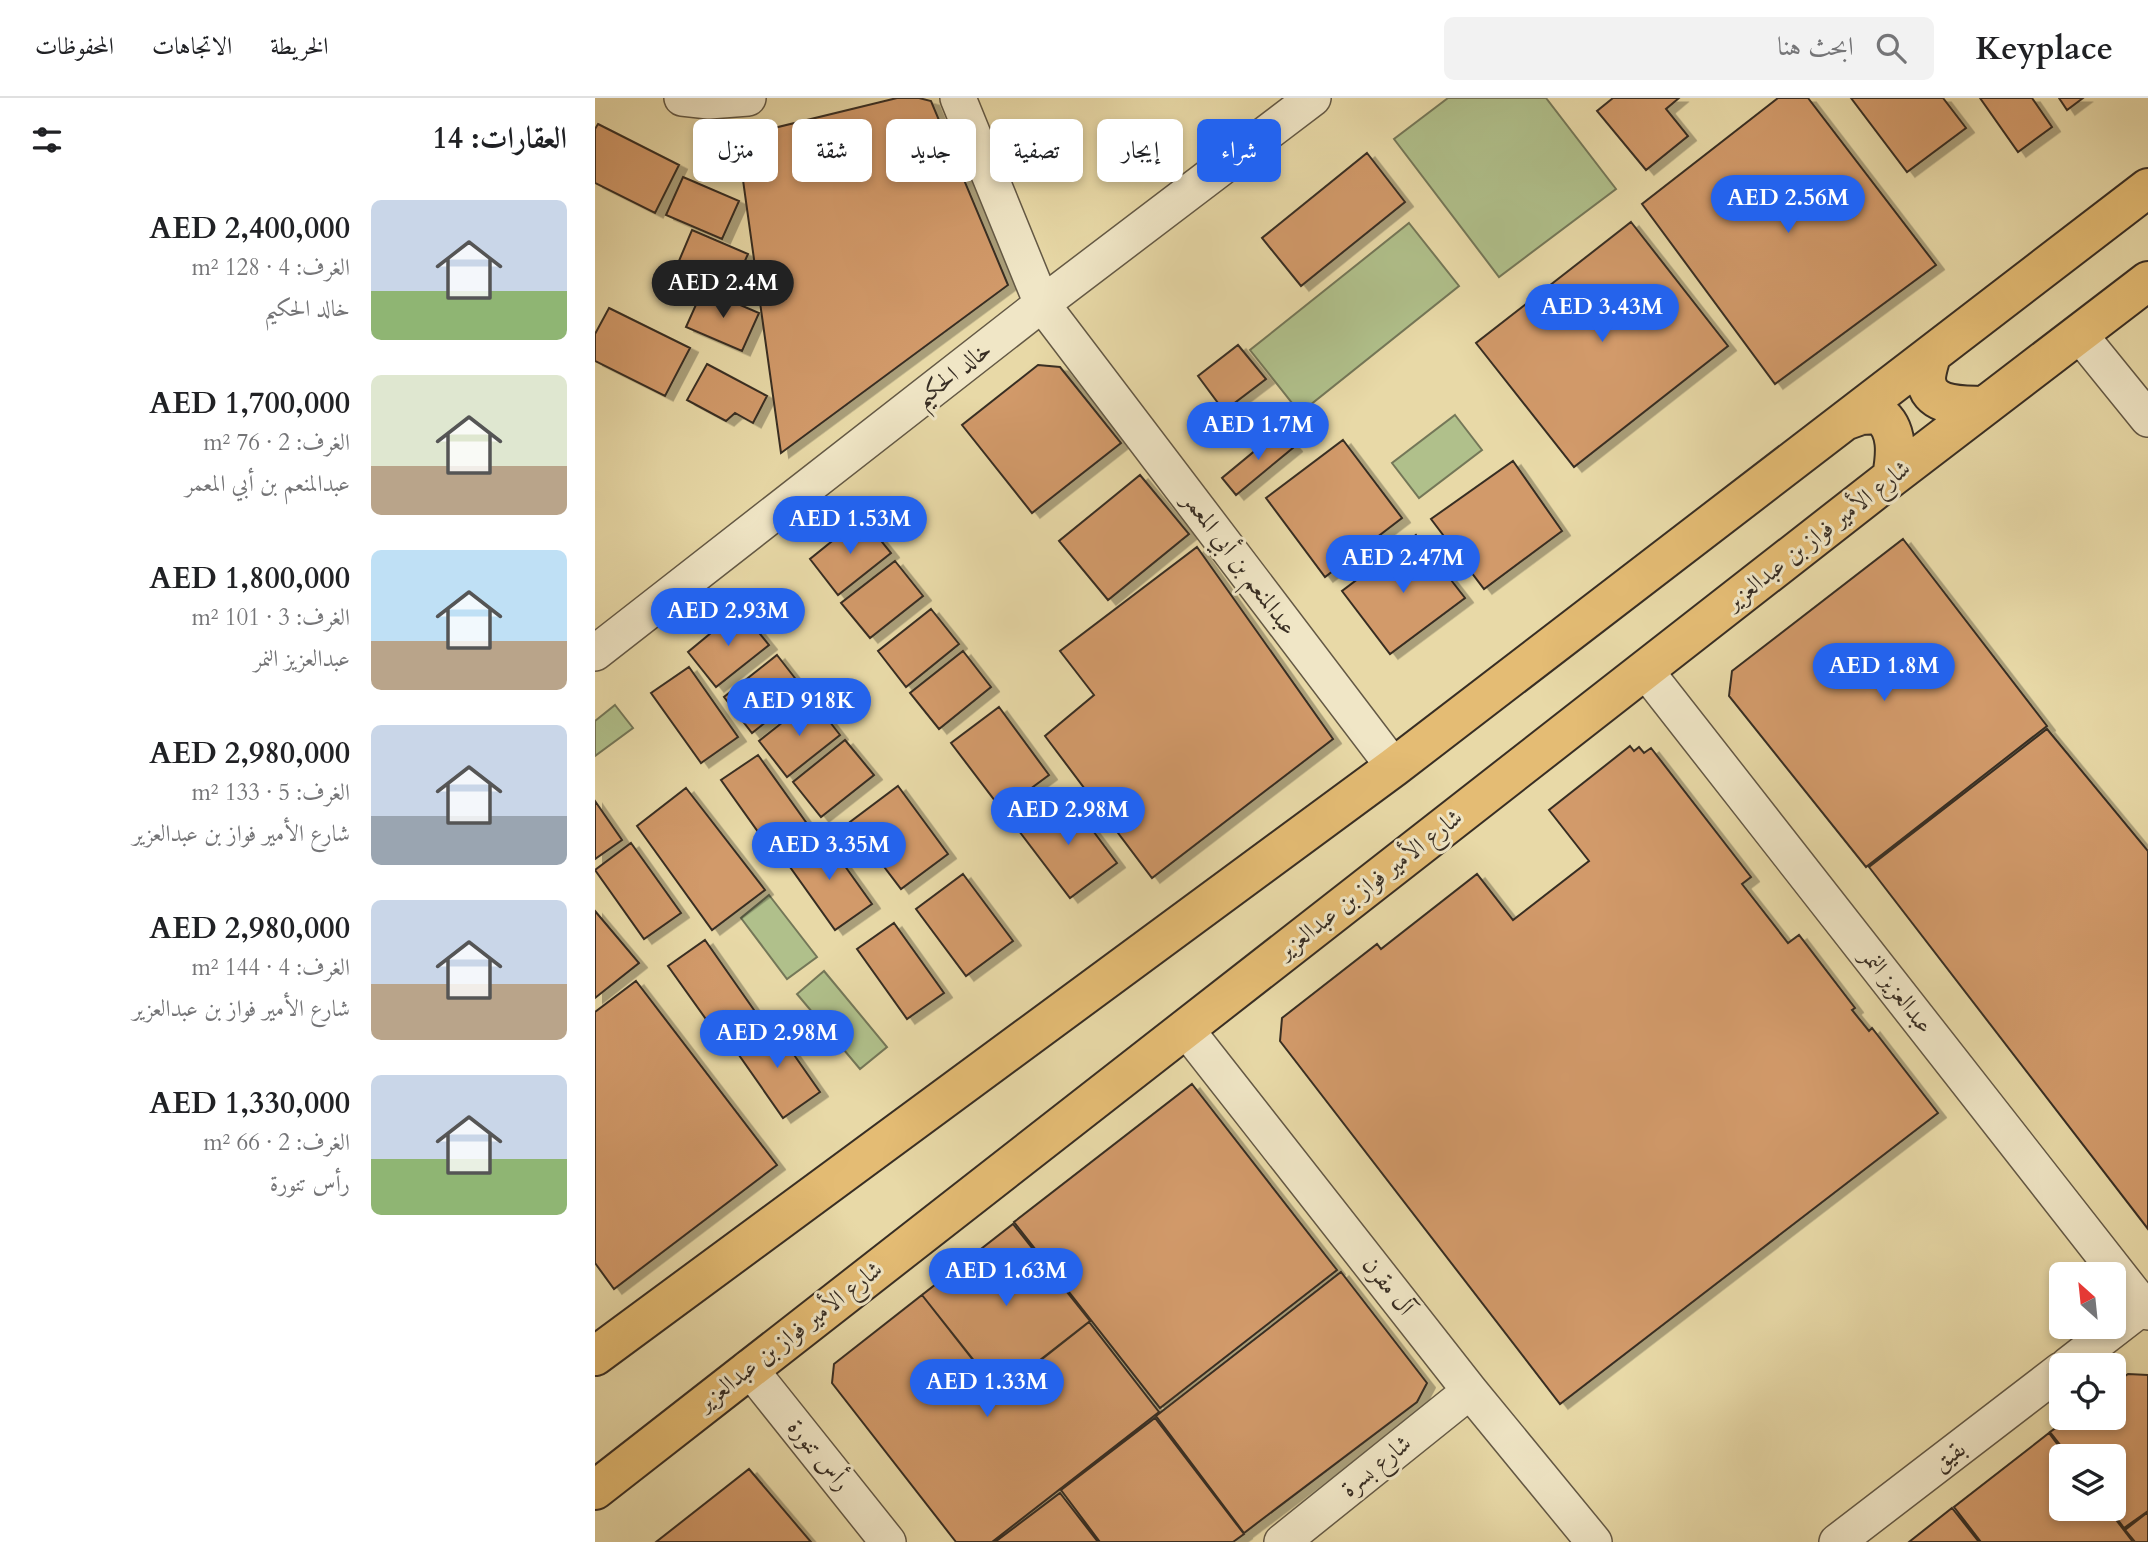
<!DOCTYPE html>
<html lang="ar">
<head>
<meta charset="utf-8">
<style>
	:root { --surface:#fff; --page:#f2f2f2; --text:#202124; --muted:#757577; --line:#e0e0e0; --accent:#2563eb }
	body { margin:0; font-family:Cardo,Amiri,serif; background:var(--page); color:var(--text); direction:rtl; height:100vh; display:flex; flex-direction:column; font-size:26px; white-space:nowrap }
	* { box-sizing:border-box; margin:0 }
	p { font-size:23px; color:var(--muted) }
	.icon { flex:none; width:38px; height:38px; fill:none; stroke:currentColor; stroke-width:2; stroke-linecap:round; stroke-linejoin:round }
	.map { position:relative; flex:1; overflow:hidden; direction:ltr }
	.side { display:flex; flex-direction:column; background:var(--surface); width:595px }
	.side>* { flex:none }
	.guide { position:absolute; left:21px; top:21px; width:665px; height:63px; direction:rtl; display:flex; gap:14px }
	.needle { width:46px; rotate:333deg }
	.fabs { position:absolute; left:1454px; top:1164px; display:grid; gap:14px }
	.fabs a { display:grid; place-items:center; width:77px; height:77px; border-radius:10px; background:var(--surface); box-shadow:0 4px 10px #0003; font-size:35px }
	.price { position:absolute; translate:-50% -60px; padding:0 16px; border-radius:24px; background:var(--accent); color:#fff; font-size:23px; line-height:46px; filter:drop-shadow(0 2px 4px #0008) }
	.price::after { content:''; position:absolute; left:50%; top:42px; width:21px; height:16px; margin-left:-10px; background:inherit; clip-path:polygon(0 0,100% 0,50% 100%) }
	.price.active { background:#222; color:#fff }
	ul { padding:0; list-style:none }
	li { display:flex; align-items:center; gap:21px; height:175px; padding:0 28px }
	li span { display:grid; place-items:center; flex:none; width:196px; height:140px; border-radius:10px; color:#555 }
	li>.icon { margin-inline-start:auto }
	span .icon { width:84px; height:84px; fill:#fffc; stroke-width:1 }
	li b { font-size:30px }
	h2 { display:flex; justify-content:space-between; align-items:center; height:84px; padding:0 28px; font-size:30px }
	.tag { padding:0 24px; border-radius:10px; background:var(--surface); box-shadow:0 4px 10px #0003; font-size:24px; line-height:63px }
	.tag.active { background:var(--accent); color:#fff }
	header { display:flex; align-items:center; gap:42px; box-sizing:border-box; height:98px; padding:0 35px; background:var(--surface); border-bottom:2px solid var(--line) }
	header strong { font-size:33px }
	nav { display:flex; gap:38px; margin-inline-start:auto; font-size:24px }
	.search { width:490px; height:63px; background:var(--page); display:flex; align-items:center; gap:18px; box-sizing:border-box; padding:0 24px; border-radius:10px; color:var(--muted); font-size:26px }
	main { display:flex; flex:1; min-height:0 }
	.map>svg:first-child { display:block }
	.green { fill:#b0c08b; stroke:#747758; stroke-width:2 }
	.building { fill:#d29a6a; stroke:#382e24; stroke-width:2; filter:url(#shadow) }
	.lines { fill:none; stroke-linecap:round; stroke-linejoin:round }
	.minor-casing { stroke:#645945; stroke-width:38 }
	.major-casing { stroke:#382e24; stroke-width:42 }
	.minor { stroke:#f0e6c6; stroke-width:35 }
	.major { stroke:#e4bc74; stroke-width:38 }
	.labels { text-anchor:middle; dominant-baseline:central; stroke-width:6; stroke-linejoin:round; paint-order:stroke }
	.street-label { font-size:24px; fill:#382e24; stroke:#f0e6c6 }
</style>
</head>
<body>
<header>
<strong>Keyplace</strong>
<div class="search"><svg class="icon" aria-label="search" viewBox="0 0 24 24"><circle cx="10" cy="10" r="6"/><path d="M15 15l6 6"/></svg>ابحث هنا</div>
<nav><a>الخريطة</a><a>الاتجاهات</a><a>المحفوظات</a></nav>
</header>
<main>
<div class="map">
<svg width="1553" height="1444" viewBox="0 0 1553 1444">
	<defs>
		<filter id="shadow"><feDropShadow dx="8" dy="4.5" stdDeviation="0" flood-color="#0004"/></filter>
	</defs>
	<rect width="100%" height="100%" fill="#e8d9a7"/>
	<filter id="stains"><feTurbulence type="fractalNoise" baseFrequency=".00286" numOctaves="4"/><feColorMatrix values="0 0 0 0 .2 0 0 0 0 .09 0 0 0 0 .02 0 0 0 .5 -.17"/></filter>
	<radialGradient id="worn" r=".72"><stop offset=".6" stop-color="#630" stop-opacity="0"/><stop offset="1" stop-color="#630" stop-opacity=".3"/></radialGradient>
	<!-- green -->
	<path class="green" d="M853 0H951L1021 91 904 179 799 41Z
		M814 125 864 188 705 315 655 252Z
		M860 317 887 352 824 400 797 365Z
		M20 607 38 630 0 658V623Z
		M174 797 222 859 192 881 146 820Z
		M229 873 292 949 265 971 202 896Z"/>
	<!-- building -->
	<path class="building" d="M302 0H324L336 3 413 187 186 355 142 39Z
		M1018 0H1084L1071 11 1093 38 1051 72 1002 13Z
		M1183 0H1213L1341 167 1180 286 1047 106Z
		M1256 0H1348L1371 30 1312 74Z
		M1385 0H1437L1457 29 1423 54Z
		M1464 0H1488L1472 12Z
		M3 26 84 67 60 115 0 85V31Z
		M772 55 810 104 706 188 667 140Z
		M88 79 144 103 127 141 71 117Z
		M1036 124 1133 248 979 369 881 245Z
		M97 132 153 156 136 194 81 170Z
		M108 191 164 215 147 253 91 229Z
		M14 210 95 250 70 298 0 263V236Z
		M643 247 671 281 629 313 603 278Z
		M112 266 172 298 158 325 140 315 131 323 92 302Z
		M443 267 465 269 526 345 437 415 367 327Z
		M685 332 699 349 641 397 627 380Z
		M748 342 807 420 730 479 671 400Z
		M918 363 967 433 889 491 836 421Z
		M545 377 594 436 513 502 464 443Z
		M267 419 296 455 243 497 215 461Z
		M821 437 870 500 795 556 747 493Z
		M1308 441 1452 628 1271 769 1134 598 1137 573Z
		M602 449 738 641 557 780 450 638 499 597 465 553Z
		M300 463 328 498 275 540 246 505Z
		M145 511 174 547 121 589 93 554Z
		M336 511 364 546 311 589 283 553Z
		M368 553 396 589 344 631 315 595Z
		M182 557 210 593 157 635 129 599Z
		M94 569 143 639 106 665 56 595Z
		M217 601 245 637 192 679 164 643Z
		M404 609 454 677 407 712 356 645Z
		M1452 631 1553 753V1131L1274 769Z
		M250 642 279 677 226 719 198 684Z
		M1035 648 1039 653 1044 649 1049 655 1056 650 1156 779 1147 786 1193 845 1204 837 1260 910 1257 912 1274 933 1277 930 1343 1015 965 1306 685 943 687 920 782 846 786 851 882 776 918 822 994 763 954 712Z
		M163 657 213 727 176 752 126 682Z
		M303 688 353 756 306 791 255 724Z
		M91 690 170 792 117 832 42 728Z
		M472 698 522 765 475 800 424 733Z
		M0 703 27 742 0 761Z
		M227 736 277 806 240 832 190 762Z
		M36 745 86 815 49 841 0 772Z
		M368 776 418 843 371 878 321 811Z
		M0 813 44 865 0 900Z
		M299 825 349 895 312 921 262 851Z
		M110 842 159 912 123 938 73 868Z
		M41 883 182 1067 19 1191 0 1165V914Z
		M176 924 225 994 188 1020 139 950Z
		M597 986 742 1172 565 1310 419 1124Z
		M418 1126 495 1223 404 1294 327 1197Z
		M746 1174 832 1285 822 1304 649 1435 561 1318Z
		M327 1197 404 1295 494 1224 564 1314 397 1444H361L237 1285 239 1266Z
		M1533 1276 1553 1277V1413L1529 1430 1514 1410H1519V1358H1474L1455 1334 1475 1320H1519V1286Z
		M560 1320 649 1436 638 1444H505L466 1392Z
		M1454 1335 1471 1358H1466V1410H1512L1538 1444H1386L1359 1409Z
		M154 1371 216 1444H61Z
		M465 1395 503 1444H400Z
		M1357 1410 1384 1444H1314Z
		M1553 1414V1444H1540L1530 1432Z"/>
	<g class="lines">
		<!-- minor casing -->
		<g class="minor-casing">
			<path id="minor" d="M87 0 114 3 153 0
				M363 0 447 206 799 669
				M1484 236 1553 321
				M0 555 447 206 718 0
				M1050 572 1553 1214
				M590 930 875 1293 999 1444
				M1473 1267 1553 1205
				M154 1270 293 1444
				M687 1444 875 1293
				M1242 1444 1466 1272"/>
		</g>
		<!-- major casing -->
		<g class="major-casing">
			<path id="major" d="M1336 258C1334 265 1331 274 1331 281 1333 310 1368 307 1388 308
				M1252 322 1266 317 1284 316C1304 331 1301 357 1297 379
				M0 1258 799 669 1553 90
				M0 1392 1297 379 1553 183"/>
		</g>
		<!-- minor -->
		<use href="#minor" class="minor"/>
		<!-- major -->
		<use href="#major" class="major"/>
	</g>
	<g class="labels">
		<!-- street labels -->
		<g class="street-label">
			<text transform="translate(358 276) rotate(-38)">خالد الحكيم</text>
			<text transform="translate(1223 437) rotate(-38)">شارع الأمير فواز بن عبدالعزير</text>
			<text transform="translate(645 466) rotate(53)">عبدالمنعم بن أبي المعمر</text>
			<text transform="translate(775 786) rotate(-38)">شارع الأمير فواز بن عبدالعزير</text>
			<text transform="translate(1302 893) rotate(52)">عبدالعزيز النمر</text>
			<text transform="translate(793 1188) rotate(52)">آل مقرن</text>
			<text transform="translate(195 1238) rotate(-38)">شارع الأمير فواز بن عبدالعزير</text>
			<text transform="translate(224 1357) rotate(51)">رأس تنورة</text>
			<text transform="translate(1354 1358) rotate(-37)">بقيق</text>
			<text transform="translate(781 1368) rotate(-39)">شارع بسرة</text>
		</g>
	</g>
	<rect width="100%" height="100%" filter="url(#stains)"/>
	<rect width="100%" height="100%" fill="url(#worn)"/>
</svg>
<div class="fabs">
<a><svg class="needle" viewBox="-14 -14 28 28"><path d="M0-13l5 13h-10z" fill="#e53935"/><path d="M0 13l5-13h-10z" fill="#757577"/></svg></a>
<a><svg class="icon" aria-label="locate" viewBox="0 0 24 24"><circle cx="12" cy="12" r="6"/><path d="M12 2v4M12 18v4M2 12h4M18 12h4"/></svg></a>
<a><svg class="icon" aria-label="layers" viewBox="0 0 24 24"><path d="M12 4l9 5-9 5-9-5zM3 14l9 5 9-5"/></svg></a>
</div>
<b class="price" style="left:1193px;top:137px">AED 2.56M</b>
<b class="price active" style="left:128px;top:222px">AED 2.4M</b>
<b class="price" style="left:1007px;top:246px">AED 3.43M</b>
<b class="price" style="left:663px;top:364px">AED 1.7M</b>
<b class="price" style="left:255px;top:458px">AED 1.53M</b>
<b class="price" style="left:808px;top:497px">AED 2.47M</b>
<b class="price" style="left:133px;top:550px">AED 2.93M</b>
<b class="price" style="left:1289px;top:605px">AED 1.8M</b>
<b class="price" style="left:204px;top:640px">AED 918K</b>
<b class="price" style="left:473px;top:749px">AED 2.98M</b>
<b class="price" style="left:234px;top:784px">AED 3.35M</b>
<b class="price" style="left:182px;top:972px">AED 2.98M</b>
<b class="price" style="left:411px;top:1210px">AED 1.63M</b>
<b class="price" style="left:392px;top:1321px">AED 1.33M</b>
<div class="guide">
<a class="tag active">شراء</a>
<a class="tag">إيجار</a>
<a class="tag">تصفية</a>
<a class="tag">جديد</a>
<a class="tag">شقة</a>
<a class="tag">منزل</a>
</div>
</div>
<section class="side">
<h2>العقارات: 14<svg class="icon" aria-label="filters" viewBox="0 0 24 24"><path d="M4 7h16M4 17h16"/><circle cx="9" cy="7" r="2"/><circle cx="15" cy="17" r="2"/></svg></h2>
<ul>
<li><span style="background:linear-gradient(#c9d6e8 65%,#8fb573 0)"><svg class="icon" aria-label="home" viewBox="0 0 24 24"><path d="M3 11l9-7 9 7M6 9v11h12V9"/></svg></span><div><b>AED 2,400,000</b><p>الغرف: 4 · 128 m²</p><p>خالد الحكيم</p></div></li>
<li><span style="background:linear-gradient(#dfe7d0 65%,#b9a48a 0)"><svg class="icon" aria-label="home" viewBox="0 0 24 24"><path d="M3 11l9-7 9 7M6 9v11h12V9"/></svg></span><div><b>AED 1,700,000</b><p>الغرف: 2 · 76 m²</p><p>عبدالمنعم بن أبي المعمر</p></div></li>
<li><span style="background:linear-gradient(#bfe0f5 65%,#b9a48a 0)"><svg class="icon" aria-label="home" viewBox="0 0 24 24"><path d="M3 11l9-7 9 7M6 9v11h12V9"/></svg></span><div><b>AED 1,800,000</b><p>الغرف: 3 · 101 m²</p><p>عبدالعزيز النمر</p></div></li>
<li><span style="background:linear-gradient(#c9d6e8 65%,#9aa5b1 0)"><svg class="icon" aria-label="home" viewBox="0 0 24 24"><path d="M3 11l9-7 9 7M6 9v11h12V9"/></svg></span><div><b>AED 2,980,000</b><p>الغرف: 5 · 133 m²</p><p>شارع الأمير فواز بن عبدالعزير</p></div></li>
<li><span style="background:linear-gradient(#c9d6e8 60%,#b9a48a 0)"><svg class="icon" aria-label="home" viewBox="0 0 24 24"><path d="M3 11l9-7 9 7M6 9v11h12V9"/></svg></span><div><b>AED 2,980,000</b><p>الغرف: 4 · 144 m²</p><p>شارع الأمير فواز بن عبدالعزير</p></div></li>
<li><span style="background:linear-gradient(#c9d6e8 60%,#8fb573 0)"><svg class="icon" aria-label="home" viewBox="0 0 24 24"><path d="M3 11l9-7 9 7M6 9v11h12V9"/></svg></span><div><b>AED 1,330,000</b><p>الغرف: 2 · 66 m²</p><p>رأس تنورة</p></div></li>
</ul>
</section>
</main>
</body>
</html>
